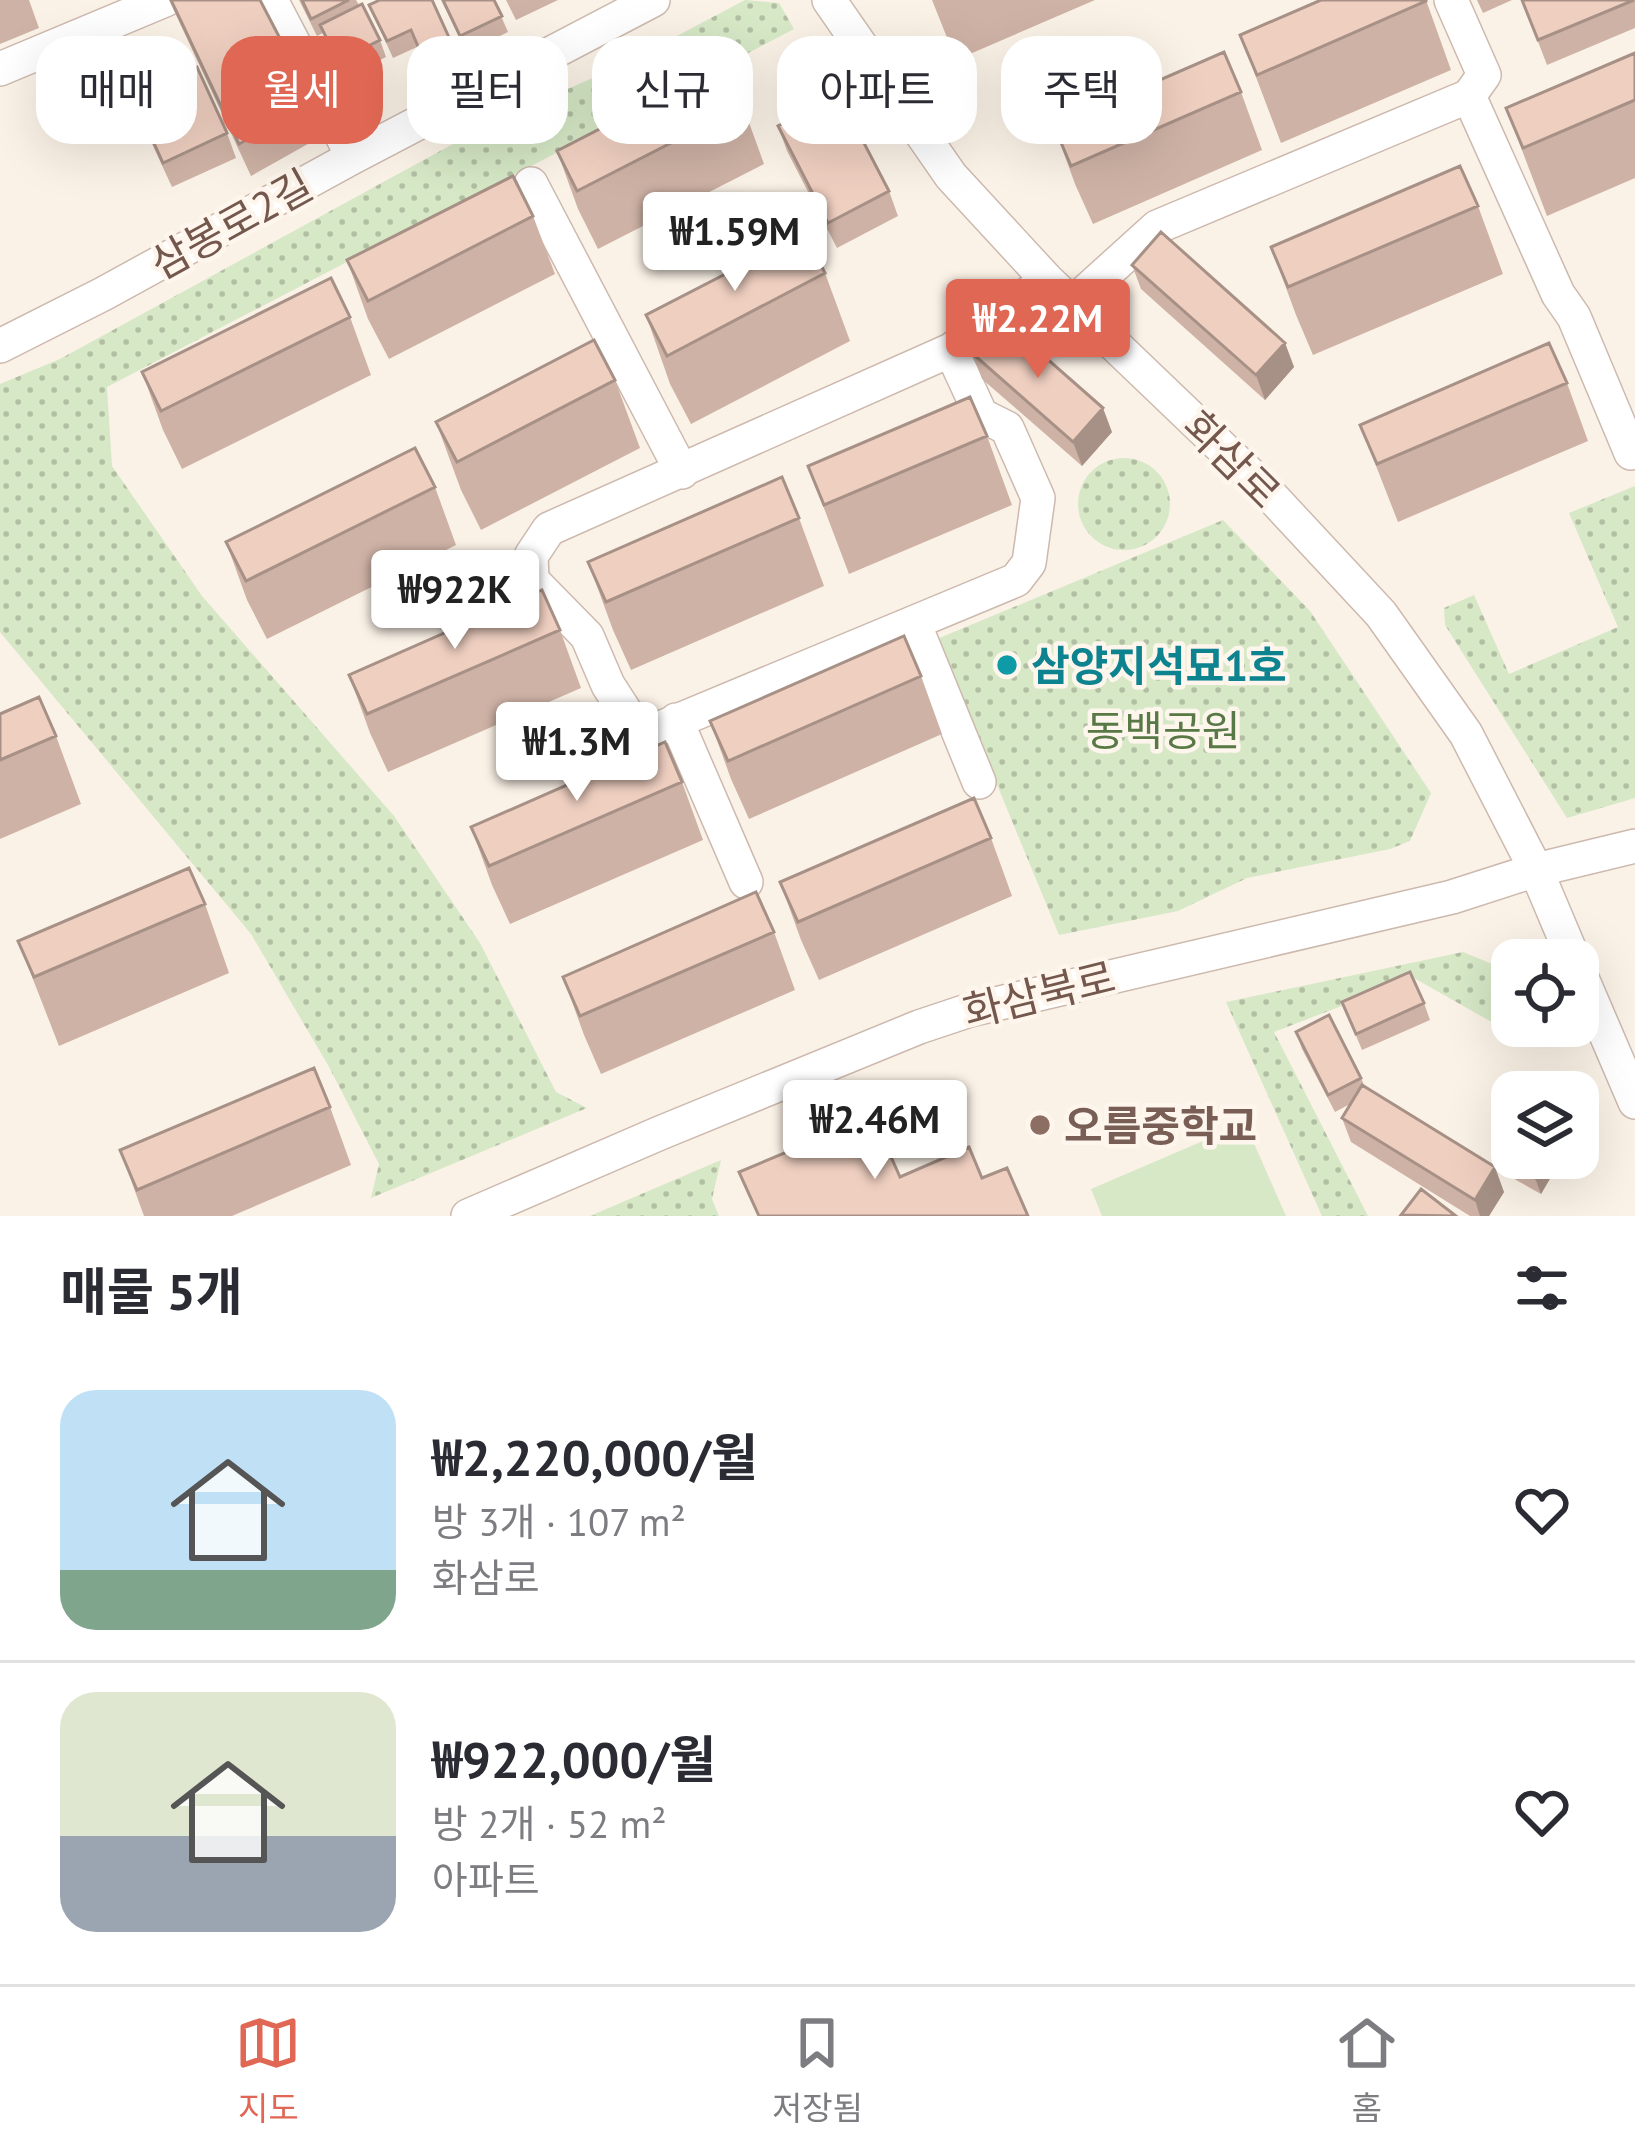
<!DOCTYPE html>
<html lang="ko">
<head>
<meta charset="utf-8">
<style>
	:root { --surface:#fff; --page:#f2f2f3; --text:#2b2b33; --muted:#7c7c81; --line:#e1e1e2; --accent:#df6753 }
	body { margin:0; font-family:"PT Sans","Noto Sans KR",sans-serif; background:var(--page); color:var(--text); height:100vh; display:flex; flex-direction:column; font-size:45px; white-space:nowrap }
	* { box-sizing:border-box; margin:0 }
	p { font-size:39px; color:var(--muted) }
	.icon { flex:none; width:66px; height:66px; fill:none; stroke:currentColor; stroke-width:2; stroke-linecap:round; stroke-linejoin:round }
	.map { position:relative; height:1216px; overflow:hidden }
	.sheet { display:flex; flex-direction:column; background:var(--surface); flex:1 }
	.sheet>* { flex:none }
	.banner { position:absolute; left:36px; top:36px; width:1563px; height:108px; display:flex; gap:24px }
	.buttons { position:absolute; left:1491px; top:939px; display:grid; gap:24px }
	.buttons a { display:grid; place-items:center; width:108px; height:108px; border-radius:24px; background:var(--surface); box-shadow:0 12px 48px #0002; font-size:60px }
	.price { position:absolute; translate:-50% -102px; padding:0 27px; border-radius:12px; background:#fff; color:#222; font-size:39px; line-height:78px; filter:drop-shadow(0 3px 6px #0008) }
	.price::after { content:''; position:absolute; left:50%; top:72px; width:36px; height:27px; margin-left:-18px; background:inherit; clip-path:polygon(0 0,100% 0,50% 100%) }
	.price.active { background:var(--accent); color:#fff }
	ul { padding:0; list-style:none }
	li { display:flex; align-items:center; gap:36px; height:300px; padding:0 60px }
	li+li { border-top:3px solid var(--line) }
	li span { display:grid; place-items:center; flex:none; width:336px; height:240px; border-radius:36px; color:#555 }
	li>.icon { margin-inline-start:auto }
	span .icon { width:144px; height:144px; fill:#fffc; stroke-width:1 }
	li b { font-size:51px }
	h2 { display:flex; justify-content:space-between; align-items:center; height:144px; padding:0 60px; font-size:51px }
	.tag { padding:0 42px; border-radius:36px; background:var(--surface); box-shadow:0 12px 48px #0002; font-size:42px; line-height:108px }
	.tag.active { background:var(--accent); color:#fff }
	.dock { display:flex; justify-content:space-around; align-items:center; height:168px; border-top:3px solid var(--line); background:var(--surface); font-size:33px; color:var(--muted) }
	.dock a { display:grid; justify-items:center; gap:6px }
	.dock .active { color:var(--accent) }
	.map>svg:first-child { display:block }
	.park { fill:url(#park-dots) }
	.garden { fill:#d6e8c6 }
	.lines { fill:none; stroke-linecap:round; stroke-linejoin:round }
	.minor-casing { stroke:#cdb9ae; stroke-width:36 }
	.minor { stroke:#fff; stroke-width:33 }
	.wall { fill:#ceb2a5 }
	.shaded-wall { fill:#a79186 }
	.building { fill:#efcfc0; stroke:#a79186; stroke-width:3 }
	.culture-dot { fill:#0f9aa8; stroke:#fef6ed; stroke-width:4.5 }
	.education-dot { fill:#8d6e63; stroke:#fef6ed; stroke-width:4.5 }
	.labels { text-anchor:middle; dominant-baseline:central; stroke-width:9; stroke-linejoin:round; paint-order:stroke }
	.street-label { font-size:42px; fill:#74584d; stroke:#fef6ed }
	.culture-label { font-size:42px; font-weight:bold; fill:#0d838f; stroke:#fef6ed; text-anchor:start }
	.park-label { font-size:42px; fill:#587945; stroke:#fef6ed }
	.education-label { font-size:42px; font-weight:bold; fill:#785e54; stroke:#fef6ed; text-anchor:start }
</style>
</head>
<body>
<div class="map">
<svg width="1635" height="1216" viewBox="0 0 1635 1216">
	<defs>
		<pattern id="park-dots" width="8" height="8" patternUnits="userSpaceOnUse" patternTransform="scale(3)"><rect width="8" height="8" fill="#d6e8c6"/><path d="M2 2h.1M6 6h.1" fill="none" stroke="#b2bfa3" stroke-width="1.8" stroke-linecap="round"/></pattern>
	</defs>
	<rect width="100%" height="100%" fill="#fbf2e7"/>
	<!-- park -->
	<path class="park" d="M745 0 779 3 794 29 107 387 112 466 202 596 394 816 480 943 556 1092 587 1108 371 1198 379 1164 328 1065 251 934 0 632V384L60 359 495 121 620 66Z
		M1078 504a46 46 0 1 1 92 0a46 46 0 1 1-92 0Z
		M1635 486V798L1567 818 1445 625 1444 608 1474 595 1509 674 1618 627 1569 513Z
		M1223 520 1310 611 1431 793 1410 841 1390 849 1247 878 1178 911 1059 935 937 639Z
		M1463 952 1512 972V1026H1538L1547 1045 1518 1037 1414 978 1274 1032 1368 1216H1322L1226 1002Z
		M721 1160 712 1199 719 1216H590Z"/>
	<!-- garden -->
	<path class="garden" d="M1245 1123 1286 1216H1102L1091 1189Z"/>
	<g class="lines">
		<!-- minor casing -->
		<g class="minor-casing">
			<path id="minor" d="M271 0 353 157
				M829 0 951 176 1047 280 1260 484 1381 614 1466 734 1536 870 1574 960
				M0 69 165 0
				M1469 96 1558 294 1574 317 1631 453
				M531 184 682 472
				M1073 303 1157 227 1469 96 1484 75 1451 0
				M0 346 103 294 353 157 653 0
				M951 350 981 415 1007 428 1038 498 1029 563 1016 580 641 736 608 685 587 636 532 580 531 556 549 529 951 350 1047 280
				M914 623 979 782
				M676 720 746 882
				M1578 969 1635 1102
				M468 1216 660 1133 919 1027 970 1010 1452 897 1536 870 1635 846"/>
		</g>
		<!-- minor -->
		<use href="#minor" class="minor"/>
	</g>
	<!-- wall -->
	<path class="wall" d="M0 0H29L39 28 0 44Z
		M169 0H260L309 94 320 126 315 140 251 176Z
		M299 0H356L380 40 386 57 344 78 323 33 317 36Z
		M441 0H494L508 32 467 52Z
		M506 0H558L516 20Z
		M932 0H1095L956 60Z
		M1426 0 1451 70 1281 143 1240 35Z
		M1477 0H1512L1483 13Z
		M1522 0H1635V28L1547 65Z
		M369 5 452 44 458 60 429 74 417 47 393 58Z
		M1635 53V178L1547 216 1506 108Z
		M1241 92 1262 150 1093 224 1075 184 1054 126Z
		M133 97 227 133 236 158 172 187 142 122Z
		M743 106 764 164 598 249 578 209 557 151Z
		M778 126 889 191 898 216 837 248 787 151Z
		M1478 206 1503 274 1313 355 1296 315 1271 247Z
		M533 216 555 274 389 359 368 319 347 260Z
		M1132 265 1285 343 1294 367 1265 400 1141 289Z
		M825 273 850 341 691 424 670 384 646 315Z
		M350 317 371 375 182 469 163 430 142 372Z
		M973 354 1112 432 1082 466 982 379Z
		M615 380 640 448 481 530 461 490 436 422Z
		M1567 383 1588 441 1398 522 1360 425Z
		M987 436 1012 505 849 574 808 466Z
		M435 487 456 545 267 639 247 600 226 542Z
		M799 518 824 586 631 670 613 630 588 562Z
		M560 630 581 688 388 772 370 733 349 675Z
		M921 676 942 734 749 819 731 779 710 721Z
		M0 714 56 736 81 804 0 839Z
		M682 782 703 840 510 924 492 885 471 827Z
		M991 838 1012 896 819 980 801 940 780 882Z
		M205 904 229 973 59 1046 18 941Z
		M774 932 795 990 601 1074 584 1035 563 977Z
		M1342 1002 1424 1003 1430 1020 1362 1050Z
		M1296 1032 1361 1078 1365 1087 1504 1192 1489 1216H1470L1351 1142 1342 1118 1350 1104 1335 1112 1302 1049Z
		M330 1107 351 1165 232 1216H144L120 1150Z
		M1501 1158H1562L1541 1194 1507 1175Z"/>
	<!-- shaded-wall -->
	<path class="shaded-wall" d="M309 94 320 126 315 140 303 109Z
		M1285 343 1294 367 1265 400 1256 375Z
		M1103 408 1112 432 1082 466 1073 442Z
		M1546 1158H1562L1541 1194 1535 1178Z
		M1495 1167 1504 1192 1489 1216H1480L1475 1200Z"/>
	<!-- building -->
	<path class="building" d="M171 0H260L309 94 303 109 239 144Z
		M302 0H349L311 19Z
		M380 0H432L452 44 423 58 411 30 387 41 369 5Z
		M443 0H494L502 16 460 36Z
		M1321 0H1426V1L1257 75 1240 35Z
		M1522 0H1634L1538 40Z
		M362 4 380 40 338 61 320 25Z
		M1224 52 1241 92 1071 166 1054 126Z
		M1635 53V100L1523 148 1506 108Z
		M722 66 743 106 577 191 557 151Z
		M197 67 227 133 163 163 133 97Z
		M839 95 889 191 828 223 778 126Z
		M1460 166 1478 206 1288 287 1271 247Z
		M513 176 533 216 368 301 347 260Z
		M1161 232 1285 343 1256 375 1132 265Z
		M805 233 825 273 667 356 646 315Z
		M331 278 350 317 161 411 142 372Z
		M1003 320 1103 408 1073 442 973 354Z
		M594 340 615 380 457 462 436 422Z
		M1549 343 1567 383 1377 464 1360 425Z
		M970 397 987 436 824 505 808 466Z
		M415 448 435 487 246 581 226 542Z
		M782 477 799 518 606 602 588 562Z
		M542 590 560 630 367 714 349 675Z
		M904 636 921 676 728 761 710 721Z
		M39 697 56 736 0 760V714Z
		M665 742 682 782 489 866 471 827Z
		M974 798 991 838 798 922 780 882Z
		M189 868 205 904 34 977 18 941Z
		M756 892 774 932 580 1016 563 977Z
		M1410 972 1424 1003 1356 1034 1342 1002Z
		M1329 1015 1361 1078 1328 1095 1296 1032Z
		M314 1068 330 1107 137 1190 120 1150Z
		M1362 1085 1495 1167 1475 1200 1342 1118Z
		M873 1116 900 1177 969 1147 982 1178 1007 1168 1028 1216H759L739 1172Z
		M1512 1139V1158H1546L1535 1178 1501 1158Z
		M1421 1189 1456 1216 1401 1215Z"/>
	<!-- markers -->
	<circle class="culture-dot" cx="1007" cy="665" r="12"/>
	<circle class="education-dot" cx="1040" cy="1125" r="12"/>
	<g class="labels">
		<!-- street labels -->
		<g class="street-label">
			<text transform="translate(231 224) rotate(-29)">삼봉로2길</text>
			<text transform="translate(1232 459) rotate(45)">화삼로</text>
			<text transform="translate(1039 994) rotate(-14)">화삼북로</text>
		</g>
		<!-- culture labels -->
		<g class="culture-label">
			<text x="1031" y="665">삼양지석묘1호</text>
		</g>
		<!-- park labels -->
		<g class="park-label">
			<text x="1163" y="730">동백공원</text>
		</g>
		<!-- education labels -->
		<g class="education-label">
			<text x="1064" y="1125">오름중학교</text>
		</g>
	</g>
</svg>
<div class="buttons">
<a><svg class="icon" aria-label="locate" viewBox="0 0 24 24"><circle cx="12" cy="12" r="6"/><path d="M12 2v4M12 18v4M2 12h4M18 12h4"/></svg></a>
<a><svg class="icon" aria-label="layers" viewBox="0 0 24 24"><path d="M12 4l9 5-9 5-9-5zM3 14l9 5 9-5"/></svg></a>
</div>
<b class="price" style="left:735px;top:294px">₩1.59M</b>
<b class="price active" style="left:1038px;top:381px">₩2.22M</b>
<b class="price" style="left:455px;top:652px">₩922K</b>
<b class="price" style="left:577px;top:804px">₩1.3M</b>
<b class="price" style="left:875px;top:1182px">₩2.46M</b>
<div class="banner">
<a class="tag">매매</a>
<a class="tag active">월세</a>
<a class="tag">필터</a>
<a class="tag">신규</a>
<a class="tag">아파트</a>
<a class="tag">주택</a>
</div>
</div>
<section class="sheet">
<h2>매물 5개<svg class="icon" aria-label="filters" viewBox="0 0 24 24"><path d="M4 7h16M4 17h16"/><circle cx="9" cy="7" r="2"/><circle cx="15" cy="17" r="2"/></svg></h2>
<ul>
<li><span style="background:linear-gradient(#bfe0f5 75%,#7fa58c 0)"><svg class="icon" aria-label="home" viewBox="0 0 24 24"><path d="M3 11l9-7 9 7M6 9v11h12V9"/></svg></span><div><b>₩2,220,000/월</b><p>방 3개 · 107 m²</p><p>화삼로</p></div><svg class="icon" aria-label="heart" viewBox="0 0 24 24"><path d="M12 20l-8-8c-3-5 5-10 8-4 3-6 11-1 8 4z"/></svg></li>
<li><span style="background:linear-gradient(#dfe7d0 60%,#9aa5b1 0)"><svg class="icon" aria-label="home" viewBox="0 0 24 24"><path d="M3 11l9-7 9 7M6 9v11h12V9"/></svg></span><div><b>₩922,000/월</b><p>방 2개 · 52 m²</p><p>아파트</p></div><svg class="icon" aria-label="heart" viewBox="0 0 24 24"><path d="M12 20l-8-8c-3-5 5-10 8-4 3-6 11-1 8 4z"/></svg></li>
</ul>
</section>
<nav class="dock">
<a class="active"><svg class="icon" aria-label="map" viewBox="0 0 24 24"><path d="M3 6l6-2 6 2 6-2v14l-6 2-6-2-6 2zM9 4v14M15 6v14"/></svg>지도</a>
<a><svg class="icon" aria-label="saved" viewBox="0 0 24 24"><path d="M7 4h10v16l-5-4-5 4z"/></svg>저장됨</a>
<a><svg class="icon" aria-label="home" viewBox="0 0 24 24"><path d="M3 11l9-7 9 7M6 9v11h12V9"/></svg>홈</a>
</nav>
</body>
</html>
